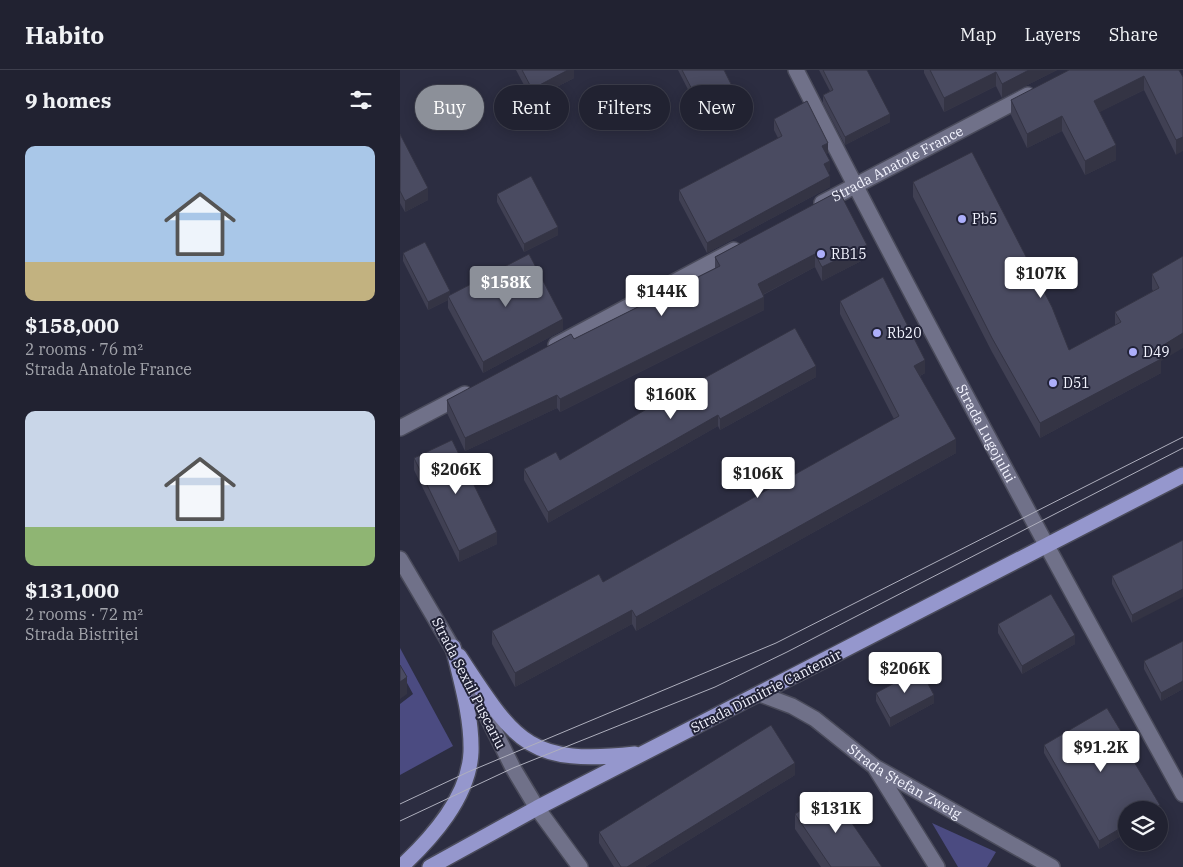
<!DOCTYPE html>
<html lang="en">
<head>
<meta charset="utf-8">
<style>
	:root { --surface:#212231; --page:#292a39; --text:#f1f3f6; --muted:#a2a4ab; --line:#3e3f4d; --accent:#8c9099 }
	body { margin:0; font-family:"IBM Plex Serif",serif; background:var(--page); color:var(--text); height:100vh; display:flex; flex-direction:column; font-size:19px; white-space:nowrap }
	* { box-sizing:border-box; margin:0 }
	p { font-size:16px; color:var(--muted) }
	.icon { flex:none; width:28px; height:28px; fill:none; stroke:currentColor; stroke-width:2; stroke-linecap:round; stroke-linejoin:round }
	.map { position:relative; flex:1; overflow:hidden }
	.panel { display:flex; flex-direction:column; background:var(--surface); width:400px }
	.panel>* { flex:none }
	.top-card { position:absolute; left:15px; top:15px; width:475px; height:45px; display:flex; gap:10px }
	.controls { position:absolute; left:718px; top:731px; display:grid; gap:10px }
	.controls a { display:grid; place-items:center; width:50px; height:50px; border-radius:50%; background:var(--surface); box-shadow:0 2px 12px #0003,0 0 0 1px var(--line); font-size:25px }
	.price { position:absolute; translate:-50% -42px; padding:0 11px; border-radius:5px; background:#fff; color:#222; font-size:16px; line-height:32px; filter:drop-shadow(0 1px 2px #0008) }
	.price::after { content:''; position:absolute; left:50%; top:30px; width:15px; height:11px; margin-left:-8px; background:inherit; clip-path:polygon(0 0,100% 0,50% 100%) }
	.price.current { background:var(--accent); color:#fff }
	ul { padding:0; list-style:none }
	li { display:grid; align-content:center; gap:10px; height:265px; padding:0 25px }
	li span { display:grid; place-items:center; height:155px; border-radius:10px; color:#555 }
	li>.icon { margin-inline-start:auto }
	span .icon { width:90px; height:90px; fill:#fffc; stroke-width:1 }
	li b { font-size:21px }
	h2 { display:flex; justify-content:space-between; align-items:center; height:60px; padding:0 25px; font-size:21px }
	.pill { padding:0 18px; border-radius:22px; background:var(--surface); box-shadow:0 2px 12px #0003,0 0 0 1px var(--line); font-size:18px; line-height:45px }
	.pill.current { background:var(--accent); color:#fff }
	header { display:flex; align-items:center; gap:30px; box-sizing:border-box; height:70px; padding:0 25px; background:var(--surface); border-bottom:1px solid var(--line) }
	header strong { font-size:24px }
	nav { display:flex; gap:28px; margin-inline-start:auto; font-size:18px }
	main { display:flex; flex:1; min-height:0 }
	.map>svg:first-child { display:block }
	.green { fill:#4b4b81 }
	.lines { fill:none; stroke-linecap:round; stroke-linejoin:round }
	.minor-casing { stroke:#4a4b5b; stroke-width:18 }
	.major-casing { stroke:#4a4b5b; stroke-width:18 }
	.minor { stroke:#707189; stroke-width:15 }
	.major { stroke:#9597cd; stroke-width:15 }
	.tram { stroke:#aeafbd; stroke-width:1 }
	.wall { fill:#404053 }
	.shaded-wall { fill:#343444 }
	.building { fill:#4a4b61; stroke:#343444 }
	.poi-dot { fill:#adaffb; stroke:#222337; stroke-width:2 }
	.labels { text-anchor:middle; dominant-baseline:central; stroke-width:4; stroke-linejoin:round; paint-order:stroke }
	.street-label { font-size:14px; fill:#f3f4ff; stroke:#222337 }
	.poi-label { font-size:14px; fill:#f3f4ff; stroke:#222337; text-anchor:start }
</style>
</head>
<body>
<header>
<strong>Habito</strong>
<nav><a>Map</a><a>Layers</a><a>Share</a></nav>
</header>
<main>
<section class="panel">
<h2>9 homes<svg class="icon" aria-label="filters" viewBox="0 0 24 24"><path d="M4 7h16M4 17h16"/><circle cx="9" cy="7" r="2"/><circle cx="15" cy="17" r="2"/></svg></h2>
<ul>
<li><span style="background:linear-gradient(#a9c7e8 75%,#c2b280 0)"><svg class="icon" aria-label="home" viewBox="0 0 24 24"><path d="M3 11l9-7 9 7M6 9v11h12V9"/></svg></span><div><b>$158,000</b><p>2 rooms · 76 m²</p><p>Strada Anatole France</p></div></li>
<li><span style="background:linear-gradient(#c9d6e8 75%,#8fb573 0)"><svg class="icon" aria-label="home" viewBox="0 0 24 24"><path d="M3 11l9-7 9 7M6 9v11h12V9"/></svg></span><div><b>$131,000</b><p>2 rooms · 72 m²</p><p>Strada Bistriței</p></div></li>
</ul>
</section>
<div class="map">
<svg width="783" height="797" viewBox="0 0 783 797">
	<rect width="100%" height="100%" fill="#2c2d41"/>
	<!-- green -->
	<path class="green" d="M0 578 53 676 0 705V634L13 624 0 600Z
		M532 753 596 782 587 797H558Z"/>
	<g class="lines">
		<!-- minor casing -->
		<g class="minor-casing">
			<g id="minor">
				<path id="s1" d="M396 0C520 244 650 484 783 724"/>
				<path id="s2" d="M422 133 628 25"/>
				<path d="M156 275 334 180"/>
				<path d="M0 358 65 324"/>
				<path d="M0 489 59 589"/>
				<path d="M69 610 113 698 137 738 180 797"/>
				<path id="s3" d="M360 624 392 636 415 649 475 697 652 797"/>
				<path d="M476 699 537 797"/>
			</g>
		</g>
		<!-- major casing -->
		<g class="major-casing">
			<path id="major" d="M59 586C115 671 127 696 235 684
				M1 797C32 768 69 727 71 682 72 647 61 611 53 577
				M30 797 137 738 783 405"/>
		</g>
		<!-- minor -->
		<use href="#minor" class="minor"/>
		<!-- major -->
		<use href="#major" class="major"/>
		<!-- tram -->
		<path class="tram" d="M0 734 68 702 376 573 783 367
			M0 751 113 698 315 617 387 582 783 378"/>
	</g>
	<!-- wall -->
	<path class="wall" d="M116 0H174V8L132 30Z
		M278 0H324L333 26 300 43Z
		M419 0H467L490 52 445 75 423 33V25L430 21Z
		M524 0H657L602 28 596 16 544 42 524 3Z
		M779 0 776 85 744 20 699 42 716 90 685 105 662 61 627 78 611 45V30Z
		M374 49 428 83 426 84 430 101 428 102 430 117 307 183 279 130V120L378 68 374 60Z
		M0 64 28 130 5 142 0 133Z
		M513 112 669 280 715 255V242L753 221 752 219V204L783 186 761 291V303L640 368 592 282 513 127Z
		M439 121 467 188 422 211 415 197 363 225 364 240 160 342 157 338 65 381 47 343V330L174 269 315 198V187Z
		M97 124 158 165 124 182 97 132Z
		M3 183 50 225 163 260 83 303 48 238V230L28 240 3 191Z
		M440 231 525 303 520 306 556 383 236 561 232 554 115 617 92 574V561L203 512 494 349 440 244Z
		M416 307 320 360 318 356 148 453 124 410V399L160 390 290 316Z
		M14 388 97 474 59 492 14 400Z
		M783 470 732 553 712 514V506Z
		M598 554 675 574 622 604 598 563Z
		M783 571V619L761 631 744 599V591Z
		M476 623 534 633 490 657 476 631Z
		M644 675 728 681 760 743 726 740V763L699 779 644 683Z
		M395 705 245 797H214L199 773V762Z
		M395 744 482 797H421L395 759Z"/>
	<!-- shaded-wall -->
	<path class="shaded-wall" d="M168 0H174V8L132 30V19Z
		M629 0H657L602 28V14Z
		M596 2V16L544 42V28Z
		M744 6V20L694 45V31Z
		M333 18V26L300 43V35Z
		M490 44V52L445 75V67Z
		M662 46V61L627 78V64Z
		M783 67V81L776 85V70Z
		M428 73V83L422 86V76Z
		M716 75V90L685 105V91Z
		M430 91V101L424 104V94Z
		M430 106V117L307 183V173Z
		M28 118V130L5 142V131Z
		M158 157V165L124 182V174Z
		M467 175V188L422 211V197Z
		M415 184V197L358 227V214Z
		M50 221V229L48 226V230L28 240V232Z
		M364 227V240L160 342V329Z
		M163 249V260L83 303V292Z
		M783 263V278L761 291V303L640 368V353L757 279Z
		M525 290V303L514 309V296Z
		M416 296V307L320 360V349Z
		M157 325V338L65 381V368Z
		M318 345V356L148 453V442Z
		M556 369V383L236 561V547Z
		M97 462V474L59 492V481Z
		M783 519V527L732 553V545Z
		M232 540V554L115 617V603Z
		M675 565V574L622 604V596Z
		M7 607V624L0 629V612Z
		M783 611V619L761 631V623Z
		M534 625V633L490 657V648Z
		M728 673V681L724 675Z
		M395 693V705L245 797H227Z
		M760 735V743L759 744V740H751Z
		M726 755V763L699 779V771Z"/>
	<!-- building -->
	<path class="building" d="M122 0H168L132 19Z
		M282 0H324L333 18 300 35Z
		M423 0H467L490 44 445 67 423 25 433 20Z
		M530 0H629L602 14 596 2 544 28Z
		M669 0H779L783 7V67L776 70 744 6 694 31 716 75 685 91 662 46 627 64 611 30Z
		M407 31 428 73 422 76 430 91 424 94 430 106 307 173 279 120 382 66 374 49Z
		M0 64 28 118 5 131 0 121Z
		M572 82 652 237 669 280 721 252 715 242 759 218 752 204 783 186V263L757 279 761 289 640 353 592 268 513 112Z
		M131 106 158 157 124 174 97 124Z
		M439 121 467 175 422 197 415 184 358 214 364 227 160 329 157 325 65 368 47 330 171 264 174 269 320 196 315 187Z
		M25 172 50 221 28 232 3 183Z
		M129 184 163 249 83 292 48 226Z
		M483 207 525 290 514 296 556 369 236 547 232 540 115 603 92 561 199 504 203 512 499 346 440 231Z
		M395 258 416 296 320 349 318 345 148 442 124 399 156 382 160 390 289 314 290 316Z
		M52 370 97 462 59 481 14 388Z
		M783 470V519L732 545 712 506Z
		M651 524 675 565 622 596 598 554Z
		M783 571V611L761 623 744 591Z
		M0 595 7 607 0 612Z
		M520 599 534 625 490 648 476 623Z
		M707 638 728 673 724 675 760 735 751 740H726V755L699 771 644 675Z
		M371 655 395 693 227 797H221L199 762Z
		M430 721 482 797H431L395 744Z"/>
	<!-- markers -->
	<g class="poi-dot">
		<circle cx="562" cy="149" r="5"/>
		<circle cx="421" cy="184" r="5"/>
		<circle cx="477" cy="263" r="5"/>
		<circle cx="733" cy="282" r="5"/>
		<circle cx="653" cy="313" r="5"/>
	</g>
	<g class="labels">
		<!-- street labels -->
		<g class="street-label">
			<text stroke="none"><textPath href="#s2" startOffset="85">Strada Anatole France</textPath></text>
			<text stroke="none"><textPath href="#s1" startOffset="410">Strada Lugojului</textPath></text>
			<text transform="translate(69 613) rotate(63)">Strada Sextil Pușcariu</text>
			<text transform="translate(366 621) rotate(-27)">Strada Dimitrie Cantemir</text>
			<text stroke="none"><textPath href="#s3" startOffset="170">Strada Ștefan Zweig</textPath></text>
		</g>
		<!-- poi labels -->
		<g class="poi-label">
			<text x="572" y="149">Pb5</text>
			<text x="431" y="184">RB15</text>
			<text x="487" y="263">Rb20</text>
			<text x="743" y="282">D49</text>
			<text x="663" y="313">D51</text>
		</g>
	</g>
</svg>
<div class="controls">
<a><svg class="icon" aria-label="layers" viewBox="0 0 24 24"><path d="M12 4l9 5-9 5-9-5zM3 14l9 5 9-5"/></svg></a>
</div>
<b class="price" style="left:641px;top:229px">$107K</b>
<b class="price current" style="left:106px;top:238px">$158K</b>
<b class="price" style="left:262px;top:247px">$144K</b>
<b class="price" style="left:271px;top:350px">$160K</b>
<b class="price" style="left:56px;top:425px">$206K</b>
<b class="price" style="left:358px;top:429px">$106K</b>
<b class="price" style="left:505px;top:624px">$206K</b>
<b class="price" style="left:701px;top:703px">$91.2K</b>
<b class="price" style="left:436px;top:764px">$131K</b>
<div class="top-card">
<a class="pill current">Buy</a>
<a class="pill">Rent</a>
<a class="pill">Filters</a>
<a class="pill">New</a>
</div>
</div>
</main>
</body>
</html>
